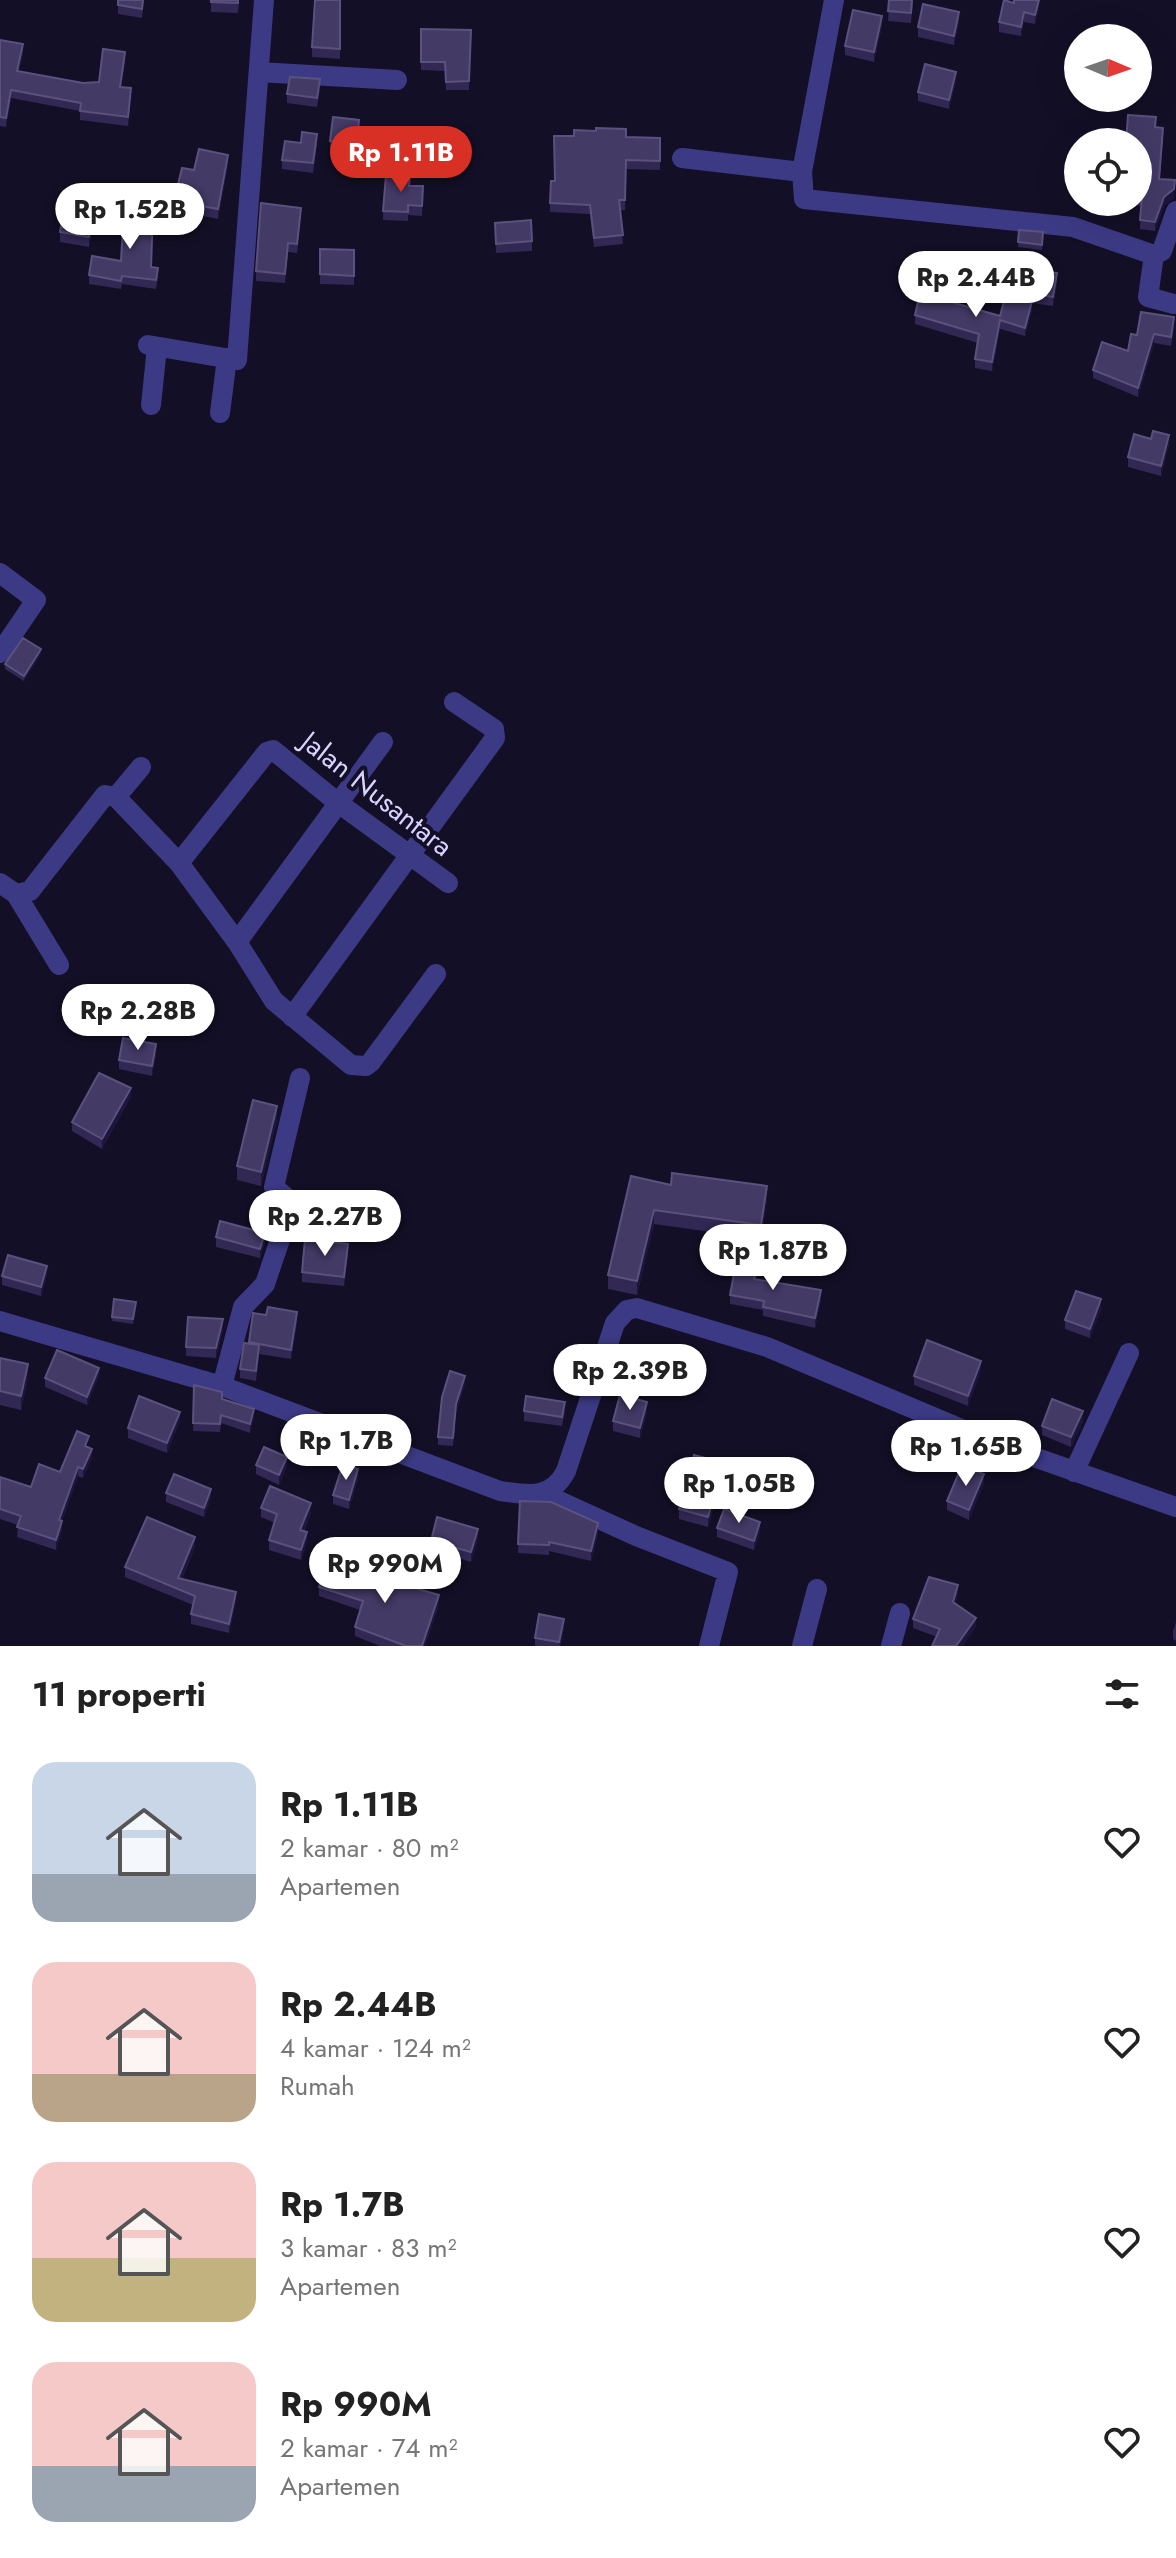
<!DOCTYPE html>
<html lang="id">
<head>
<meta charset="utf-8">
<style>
	:root { --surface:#fff; --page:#f6f6f6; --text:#222; --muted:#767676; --accent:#d93025 }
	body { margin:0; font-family:Jost,sans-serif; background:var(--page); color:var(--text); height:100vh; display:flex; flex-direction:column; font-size:30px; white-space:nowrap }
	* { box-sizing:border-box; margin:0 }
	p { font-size:26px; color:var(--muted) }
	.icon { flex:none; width:44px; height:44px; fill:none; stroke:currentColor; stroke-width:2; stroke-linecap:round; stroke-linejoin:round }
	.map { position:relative; height:1646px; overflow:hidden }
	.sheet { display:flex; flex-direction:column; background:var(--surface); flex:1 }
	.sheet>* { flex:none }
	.needle { width:52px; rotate:92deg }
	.controls { position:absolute; left:1064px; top:24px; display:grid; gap:16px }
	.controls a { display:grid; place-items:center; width:88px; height:88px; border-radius:50%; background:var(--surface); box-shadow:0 8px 32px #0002; font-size:40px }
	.price { position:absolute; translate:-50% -68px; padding:0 18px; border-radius:28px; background:#fff; color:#222; font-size:26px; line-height:52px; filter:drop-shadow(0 2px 4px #0008) }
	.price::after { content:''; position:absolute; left:50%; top:48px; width:24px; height:18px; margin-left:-12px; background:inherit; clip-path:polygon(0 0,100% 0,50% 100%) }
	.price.on { background:var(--accent); color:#fff }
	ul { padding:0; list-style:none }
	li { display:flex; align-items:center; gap:24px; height:200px; padding:0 32px }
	li span { display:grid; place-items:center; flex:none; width:224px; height:160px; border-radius:24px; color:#555 }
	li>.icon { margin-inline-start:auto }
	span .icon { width:96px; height:96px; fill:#fffc; stroke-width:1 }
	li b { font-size:34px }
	h2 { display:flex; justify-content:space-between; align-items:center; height:96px; padding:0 32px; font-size:34px }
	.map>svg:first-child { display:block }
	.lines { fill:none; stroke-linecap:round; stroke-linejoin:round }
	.minor { stroke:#3d3a85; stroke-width:20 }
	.wall { fill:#312854 }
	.shaded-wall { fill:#1d163a }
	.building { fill:#433a66; stroke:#5a527e; stroke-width:2 }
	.labels { text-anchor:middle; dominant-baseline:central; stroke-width:8; stroke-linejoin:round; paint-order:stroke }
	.street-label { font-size:28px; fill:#d9d4ff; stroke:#130f26 }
</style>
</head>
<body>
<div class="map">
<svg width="1176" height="1646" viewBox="0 0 1176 1646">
	<rect width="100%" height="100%" fill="#130f26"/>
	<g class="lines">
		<!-- minor -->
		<path class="minor" d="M834 0 802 172 804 199 1073 227 1154 255 1162 251 1176 211
			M259 72 397 80
			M682 158 802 172
			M1154 255 1148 297 1174 304
			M148 345 237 360 264 0
			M151 405 157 347
			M220 413 227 358
			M0 573 36 600 0 653
			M116 797 141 767
			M0 883 16 894 30 891 105 795 116 797 179 863
			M16 894 59 965
			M237 942 383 742
			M436 974 371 1062 366 1066 351 1065 274 1001 237 942 179 863 267 752 273 750 337 802 448 883
			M292 1017 495 738 494 729 454 702
			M0 1321 222 1386 500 1491C528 1495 551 1500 566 1471L615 1323 627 1310 637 1308 767 1347 997 1444 1176 1507
			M222 1386 243 1307 265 1284 289 1213 288 1199 274 1187 300 1078
			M1074 1472 1129 1353
			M544 1494 636 1536 728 1572 709 1646
			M802 1646 817 1589
			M891 1646 900 1613"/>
	</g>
	<!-- wall -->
	<path class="wall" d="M144 0 142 18 118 14V5Z
		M211 0H239L238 13 211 12Z
		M341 0 340 59 312 57V47Z
		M889 0H913L911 23 888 21Z
		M1004 0 1039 9 1035 24 1024 22 1021 36 999 32V22Z
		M959 21 954 45 918 37V27Z
		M882 26 874 62 845 55V46Z
		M421 29 471 30 469 90H446L445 71 421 70Z
		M0 40 23 53 19 71 83 83 99 82 125 61 121 87 131 96 128 126 80 120V111L11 98 6 127 0 126Z
		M956 81 949 109 918 101V92Z
		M320 89 317 107 287 103V94Z
		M1156 127 1163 137 1160 179 1174 198 1164 206 1155 231 1140 229 1141 206 1134 205V202H1138V142Z
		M359 129 357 153 330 150V141Z
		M596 131 626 137 660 138V170L626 169 625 210H620L623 244 594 247 590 214 550 212V203L555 181 574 136Z
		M317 144 313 173 282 169V160Z
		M228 165 218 219 174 210V201L194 170Z
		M410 186H423L422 216 408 215V221L383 220V211Z
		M301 217 297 253 288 252 285 283 256 281V271Z
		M93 223 89 247 60 242V232Z
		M495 223 532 241V251L496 253Z
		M1019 230 1043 232 1042 250 1018 247Z
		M320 249 354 250V285L320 284Z
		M152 267 158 277 156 289 122 284 121 289 89 284V275Z
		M1057 283 1053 306 1032 303V310L1025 336 1000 329 992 371 975 368V359L978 343 915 324V315L1000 316 1031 301V294Z
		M1174 326 1171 346 1154 343 1138 397 1093 378V370L1128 351 1137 335Z
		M1151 439 1169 444 1161 476 1128 467V457Z
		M41 654 24 681 5 669V664Z
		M156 1054 152 1076 119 1069V1060Z
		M131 1097 102 1149 72 1131V1122Z
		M277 1120 261 1186 237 1180V1166Z
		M671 1185 767 1200 761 1239 654 1224 637 1295 608 1289V1275Z
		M216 1237 265 1242 260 1258 216 1247Z
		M348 1253 344 1286 302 1282V1272Z
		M758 1271 756 1279 821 1299 815 1328 763 1316V1310L730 1304V1295Z
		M47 1275 41 1296 2 1285V1276Z
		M136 1306 133 1324 112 1321V1317Z
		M1101 1309 1090 1338 1065 1329V1320Z
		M297 1322 291 1359 259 1354 256 1381 240 1378V1369L249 1344Z
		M223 1329 216 1358 186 1356V1347Z
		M0 1358 28 1378 21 1410 0 1405Z
		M981 1370 968 1406 914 1385V1376Z
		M99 1376 87 1405 45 1387V1378Z
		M465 1384 456 1412 453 1446 438 1445V1437Z
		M194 1385 254 1418 250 1433 221 1423 220 1432 193 1431Z
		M524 1411H565L562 1426 524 1421Z
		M647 1412 640 1438 613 1431V1421Z
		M180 1421 167 1453 128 1438V1428Z
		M1083 1421 1071 1447 1042 1435V1426Z
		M89 1445 88 1447 92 1458 83 1478 78 1476 62 1521V1530L56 1550 17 1537 18 1525 0 1519V1477L31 1487 60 1472Z
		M256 1465 287 1466 279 1485 256 1474Z
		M724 1473 708 1527 679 1519V1509Z
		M358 1479 349 1509 333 1504V1495Z
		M984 1483 969 1520 947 1510V1501Z
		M166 1493 211 1498 204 1517 166 1502Z
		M520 1501 598 1533 591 1561 549 1551V1555L518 1553Z
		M261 1508 311 1512 304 1531 307 1541 301 1560 269 1550V1540L275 1523 261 1517Z
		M717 1528 760 1532 754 1550 717 1537Z
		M478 1538 471 1562 431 1550V1541Z
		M195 1547 182 1579 236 1601 229 1633 191 1624V1614L193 1605 125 1577V1567Z
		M319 1587 439 1605 425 1646H380L355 1636V1627L360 1610 319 1596Z
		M958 1594 955 1604 976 1627 937 1637 913 1628V1619Z
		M1176 1622V1641L1173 1639V1631Z
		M564 1628 560 1646H535V1638Z"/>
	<!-- shaded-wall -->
	<path class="shaded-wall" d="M1039 0V9L1035 24V15Z
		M959 12V21L954 45V36Z
		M1024 12V22L1021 36V27Z
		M882 16V26L874 62V52Z
		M23 44V53L17 79V71Z
		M956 72V81L949 109V100Z
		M11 90V98L6 127V118Z
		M228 155V165L218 219V209Z
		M1175 180 1174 198 1164 206 1155 231V222L1164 197Z
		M93 214V223L89 247V237Z
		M1057 273V283L1053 306V297Z
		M1032 301V310L1025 336V328Z
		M1000 320V329L992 371V362Z
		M1154 334V343L1138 397V388Z
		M1169 435V444L1161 476V466Z
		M41 649V654L24 681V676Z
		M156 1044V1054L152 1076V1066Z
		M131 1088V1097L102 1149V1139Z
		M277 1106V1120L261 1186V1172Z
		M767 1186V1200L761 1239V1225Z
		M654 1210V1224L637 1295V1281Z
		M265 1233V1242L260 1258V1249Z
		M47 1266V1275L41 1296V1287Z
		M821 1290V1299L815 1328V1318Z
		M1101 1299V1309L1090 1338V1329Z
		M297 1312V1322L291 1359V1350Z
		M223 1319V1329L216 1358V1348Z
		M981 1361V1370L968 1406V1396Z
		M28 1364V1378L21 1410V1396Z
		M99 1368V1376L87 1405V1397Z
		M465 1376V1384L456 1412 453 1446 456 1404Z
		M647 1402V1412L640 1438V1428Z
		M254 1409V1418L250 1433V1424Z
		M1083 1411V1421L1071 1447V1437Z
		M180 1412V1421L167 1453V1443Z
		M92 1449V1458L83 1478V1469Z
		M287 1457V1466L279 1485V1475Z
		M724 1463V1473L708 1527V1517Z
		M78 1467V1476L59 1529V1520Z
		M358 1469V1479L349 1509V1500Z
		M984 1474V1483L969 1520V1510Z
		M211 1489V1498L204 1517V1508Z
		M311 1503V1512L300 1539V1530Z
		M62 1521V1530L56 1550V1540Z
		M760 1522V1532L754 1550V1541Z
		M598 1523V1533L591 1561V1551Z
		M478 1529V1538L471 1562V1552Z
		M307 1532V1541L301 1560V1550Z
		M195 1537V1547L178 1587V1578Z
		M958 1585V1594L953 1611V1602Z
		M236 1592V1601L229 1633V1624Z
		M439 1595V1605L425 1646H422Z
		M976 1618V1627L963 1646H956Z
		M564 1619V1628L559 1646V1642Z"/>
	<!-- building -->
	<path class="building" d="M118 0H143L142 9 118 5Z
		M211 0H238V3L211 2Z
		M315 0H340V49L312 47Z
		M889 0H912L911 13 888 11Z
		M1004 0 1014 3V0H1039L1035 15 1024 12 1021 27 999 22Z
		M923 4 959 12 954 36 918 27Z
		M853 10 882 16 874 52 845 46Z
		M421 29 471 30 469 81 446 82 445 62H421Z
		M0 40 23 44 17 71 83 83 99 82 103 49 125 52 120 87 131 88 128 117 80 111 81 103 11 90 6 118 0 117Z
		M925 64 956 72 949 100 918 92Z
		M290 77 320 79 317 98 287 94Z
		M1128 115 1156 117 1155 127 1163 128 1159 179 1175 180 1174 189 1164 197 1155 222 1140 220 1142 197 1138 196V142H1126Z
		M333 117 359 120 357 143 330 141Z
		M596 128 626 129V137L660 138V161L626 160 625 200H619L623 235 594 238 590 205 550 203 551 181H555L554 136H574V130L596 131Z
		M302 132 317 134 313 163 282 160 285 141 301 143Z
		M199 149 228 155 218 209 174 201 182 168 194 170Z
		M386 175 410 176 409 186H423L422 206 408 205V212L383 211Z
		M261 203 301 208 297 244 288 243 285 274 256 271Z
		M64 208 93 214 89 237 60 232Z
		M124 210 153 211 151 267 158 268 156 280 122 276 121 281 89 275 92 256 121 261Z
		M531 220 532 241 496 244 495 223Z
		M1019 230 1043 232 1042 245 1018 242Z
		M320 249 354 250V276L320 274Z
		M1034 270 1057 273 1053 297 1031 294Z
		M920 293 1000 316 1006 294 1032 301 1025 328 1000 320 992 362 975 359 979 334 915 315Z
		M1141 312 1174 317 1171 337 1154 334 1138 388 1093 370 1102 342 1128 351 1131 334 1137 335Z
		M1153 431 1169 435 1161 466 1128 457 1134 434 1151 439Z
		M23 638 41 649 24 676 5 664Z
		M123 1038 156 1044 152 1066 119 1060Z
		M99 1073 131 1088 102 1139 72 1122Z
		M253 1100 277 1106 261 1172 237 1166Z
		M672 1173 767 1186 761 1225 654 1210 637 1281 608 1275 631 1176 671 1185Z
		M220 1221 265 1233 260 1249 216 1237Z
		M305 1239 348 1244 344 1277 302 1272Z
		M8 1255 47 1266 41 1287 2 1276Z
		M737 1258 758 1261 754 1279 821 1290 815 1318 763 1307 764 1301 730 1295Z
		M1076 1291 1101 1299 1090 1329 1065 1320Z
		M114 1299 136 1302 133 1319 112 1317Z
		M268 1307 297 1312 291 1350 249 1342 253 1313 266 1315Z
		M188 1317 223 1319 216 1348 186 1347Z
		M927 1340 981 1361 968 1396 914 1376Z
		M244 1343 259 1345 256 1371 240 1369Z
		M57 1350 99 1368 87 1397 45 1378Z
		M0 1358 28 1364 21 1396 0 1391Z
		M450 1371 465 1376 456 1404 453 1438 438 1437 442 1397Z
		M194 1385 222 1392V1399L254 1409 250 1424 221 1415 220 1424 193 1423Z
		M620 1395 647 1402 640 1428 613 1421Z
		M139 1396 180 1412 167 1443 128 1428Z
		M526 1396 565 1402 562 1417 524 1411Z
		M1052 1399 1083 1411 1071 1437 1042 1426Z
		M77 1431 89 1436 85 1446 92 1449 83 1469 78 1467 59 1520 62 1521 56 1540 17 1527 21 1516 0 1509V1477L31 1487 39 1464 60 1472Z
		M264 1447 287 1457 279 1475 256 1465Z
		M694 1455 724 1463 708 1517 679 1509Z
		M343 1464 358 1469 349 1500 333 1495Z
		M962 1465 984 1474 969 1510 947 1501Z
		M174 1474 211 1489 204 1508 166 1493Z
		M270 1486 311 1503 300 1530 307 1532 301 1550 269 1540 277 1514 261 1508Z
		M520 1501 551 1502 598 1523 591 1551 549 1542V1545L518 1544Z
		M724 1509 760 1522 754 1541 717 1528Z
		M147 1517 195 1537 178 1578 236 1592 229 1624 191 1614 195 1596 125 1567Z
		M437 1517 478 1529 471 1552 431 1541Z
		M327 1563 439 1595 422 1646H406L355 1627 363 1601 319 1587Z
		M929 1577 958 1585 953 1602 976 1618 956 1646H932L940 1629 913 1619Z
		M539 1614 564 1619 559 1642 535 1638Z"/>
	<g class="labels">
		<!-- street labels -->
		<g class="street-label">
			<text transform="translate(377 794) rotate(38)">Jalan Nusantara</text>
		</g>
	</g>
</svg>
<div class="controls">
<a><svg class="needle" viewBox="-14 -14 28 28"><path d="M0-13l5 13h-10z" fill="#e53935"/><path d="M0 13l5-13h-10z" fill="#767676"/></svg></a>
<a><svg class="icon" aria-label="locate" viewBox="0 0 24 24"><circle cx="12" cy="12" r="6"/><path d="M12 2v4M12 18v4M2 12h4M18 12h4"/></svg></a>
</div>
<b class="price on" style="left:401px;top:194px">Rp 1.11B</b>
<b class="price" style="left:130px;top:251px">Rp 1.52B</b>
<b class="price" style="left:976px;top:319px">Rp 2.44B</b>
<b class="price" style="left:138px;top:1052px">Rp 2.28B</b>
<b class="price" style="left:325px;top:1258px">Rp 2.27B</b>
<b class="price" style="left:773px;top:1292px">Rp 1.87B</b>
<b class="price" style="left:630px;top:1412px">Rp 2.39B</b>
<b class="price" style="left:346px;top:1482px">Rp 1.7B</b>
<b class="price" style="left:966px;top:1488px">Rp 1.65B</b>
<b class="price" style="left:739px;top:1525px">Rp 1.05B</b>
<b class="price" style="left:385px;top:1605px">Rp 990M</b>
</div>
<section class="sheet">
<h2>11 properti<svg class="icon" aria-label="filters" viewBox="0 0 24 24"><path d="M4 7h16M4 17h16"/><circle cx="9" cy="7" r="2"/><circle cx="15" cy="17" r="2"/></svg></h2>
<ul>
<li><span style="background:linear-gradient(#c9d6e8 70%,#9aa5b1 0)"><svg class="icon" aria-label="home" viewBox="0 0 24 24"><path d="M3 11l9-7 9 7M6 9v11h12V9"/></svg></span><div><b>Rp 1.11B</b><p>2 kamar · 80 m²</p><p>Apartemen</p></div><svg class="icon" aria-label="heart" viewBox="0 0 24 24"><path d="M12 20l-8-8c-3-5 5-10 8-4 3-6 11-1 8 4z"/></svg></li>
<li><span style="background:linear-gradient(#f6c9c9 70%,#b9a48a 0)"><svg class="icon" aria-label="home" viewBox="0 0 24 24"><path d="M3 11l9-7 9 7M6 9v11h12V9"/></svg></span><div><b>Rp 2.44B</b><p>4 kamar · 124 m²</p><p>Rumah</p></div><svg class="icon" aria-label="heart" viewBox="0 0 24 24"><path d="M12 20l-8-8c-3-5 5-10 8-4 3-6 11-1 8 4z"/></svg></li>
<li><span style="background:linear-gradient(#f6c9c9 60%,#c2b280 0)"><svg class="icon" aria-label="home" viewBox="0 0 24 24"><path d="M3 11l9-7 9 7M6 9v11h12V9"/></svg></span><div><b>Rp 1.7B</b><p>3 kamar · 83 m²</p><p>Apartemen</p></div><svg class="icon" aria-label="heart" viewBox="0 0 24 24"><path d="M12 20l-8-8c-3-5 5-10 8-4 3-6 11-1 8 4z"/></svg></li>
<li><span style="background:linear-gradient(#f6c9c9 65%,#9aa5b1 0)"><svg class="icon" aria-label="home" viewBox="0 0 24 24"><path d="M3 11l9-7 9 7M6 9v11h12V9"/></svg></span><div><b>Rp 990M</b><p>2 kamar · 74 m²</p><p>Apartemen</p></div><svg class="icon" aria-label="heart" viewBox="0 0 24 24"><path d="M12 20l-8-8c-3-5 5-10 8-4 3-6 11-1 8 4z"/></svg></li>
</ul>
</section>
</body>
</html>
